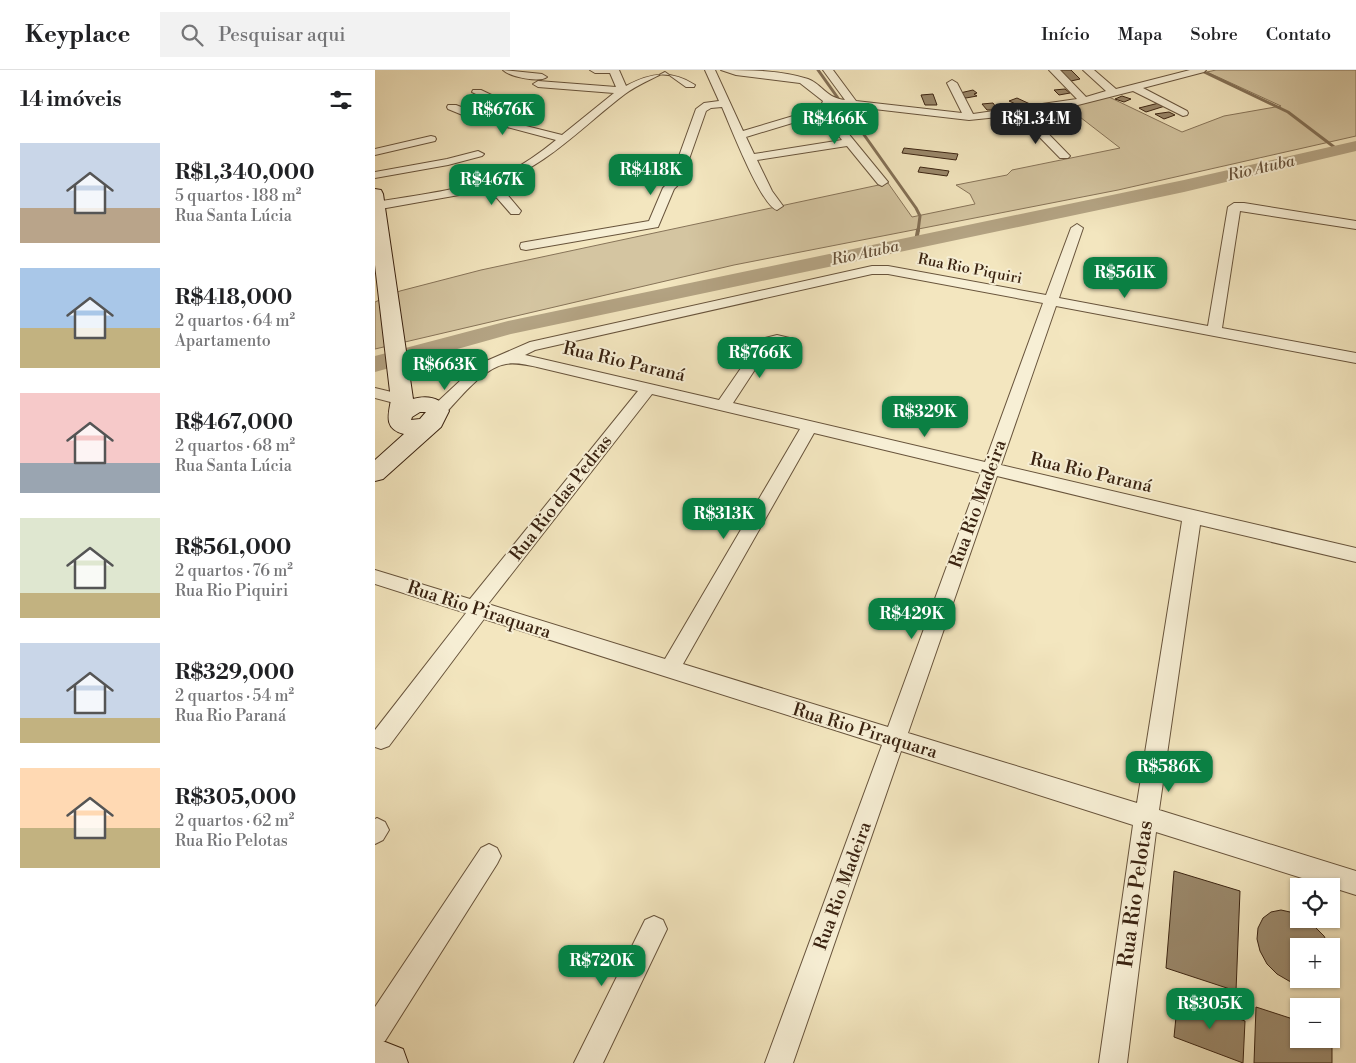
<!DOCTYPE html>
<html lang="pt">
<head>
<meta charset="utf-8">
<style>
	:root { --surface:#fff; --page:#f2f2f2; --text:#202124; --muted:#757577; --line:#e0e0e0; --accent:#0b8043 }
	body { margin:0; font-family:"Libre Bodoni",serif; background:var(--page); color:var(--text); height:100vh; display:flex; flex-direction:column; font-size:19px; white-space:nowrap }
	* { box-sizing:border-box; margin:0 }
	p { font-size:16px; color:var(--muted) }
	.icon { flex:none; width:28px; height:28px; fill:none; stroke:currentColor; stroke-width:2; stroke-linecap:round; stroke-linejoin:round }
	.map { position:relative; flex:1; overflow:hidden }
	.details { display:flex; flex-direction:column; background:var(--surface); width:375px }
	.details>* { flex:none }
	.fabs { position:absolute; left:915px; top:808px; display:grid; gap:10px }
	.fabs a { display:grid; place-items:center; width:50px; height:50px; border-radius:0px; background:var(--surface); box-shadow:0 1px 4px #0004; font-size:25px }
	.price { position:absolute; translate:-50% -42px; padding:0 11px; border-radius:10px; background:var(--accent); color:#fff; font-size:16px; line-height:32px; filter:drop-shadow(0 1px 2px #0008) }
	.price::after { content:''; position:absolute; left:50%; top:30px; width:15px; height:11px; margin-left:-8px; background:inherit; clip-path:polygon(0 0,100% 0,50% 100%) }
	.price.active { background:#222; color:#fff }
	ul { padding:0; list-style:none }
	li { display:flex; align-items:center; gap:15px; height:125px; padding:0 20px }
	li span { display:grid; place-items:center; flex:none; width:140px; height:100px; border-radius:0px; color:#555 }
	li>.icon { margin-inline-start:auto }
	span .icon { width:60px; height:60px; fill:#fffc; stroke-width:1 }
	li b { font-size:21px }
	h2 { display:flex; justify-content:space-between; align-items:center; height:60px; padding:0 20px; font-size:21px }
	header { display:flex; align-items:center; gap:30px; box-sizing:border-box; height:70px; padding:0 25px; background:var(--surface); border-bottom:1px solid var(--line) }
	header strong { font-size:24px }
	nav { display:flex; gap:28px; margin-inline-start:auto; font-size:18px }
	.search { width:350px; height:45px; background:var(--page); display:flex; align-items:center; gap:12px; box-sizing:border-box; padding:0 18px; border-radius:0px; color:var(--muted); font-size:19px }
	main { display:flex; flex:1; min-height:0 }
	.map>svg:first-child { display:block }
	.green { fill:#d4c5a1; stroke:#877459 }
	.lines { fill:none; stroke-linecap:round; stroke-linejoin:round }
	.stream-far1 { stroke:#837056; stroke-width:3 }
	.stream { stroke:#837056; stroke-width:4 }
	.river { fill:#b4a484; fill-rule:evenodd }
	.building { fill:#9a886b; stroke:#3a2311 }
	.street-casing { stroke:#68543c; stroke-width:2 }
	.secondary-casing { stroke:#3a2311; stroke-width:2 }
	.street { fill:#f7efd5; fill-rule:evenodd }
	.secondary { fill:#f7efd5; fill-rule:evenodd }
	.labels { text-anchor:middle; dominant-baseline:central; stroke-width:4; stroke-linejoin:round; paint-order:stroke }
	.far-street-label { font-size:15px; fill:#3a2311; stroke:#f7efd5 }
	.far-water-label { font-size:16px; font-style:italic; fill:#655039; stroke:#f7efd5 }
	.street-label { font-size:18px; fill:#3a2311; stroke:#f7efd5 }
	.near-street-label { font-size:21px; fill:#3a2311; stroke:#f7efd5 }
</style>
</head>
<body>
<header>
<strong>Keyplace</strong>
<div class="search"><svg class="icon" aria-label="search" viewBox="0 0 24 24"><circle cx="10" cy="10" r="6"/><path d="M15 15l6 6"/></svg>Pesquisar aqui</div>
<nav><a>Início</a><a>Mapa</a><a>Sobre</a><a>Contato</a></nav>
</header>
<main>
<section class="details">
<h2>14 imóveis<svg class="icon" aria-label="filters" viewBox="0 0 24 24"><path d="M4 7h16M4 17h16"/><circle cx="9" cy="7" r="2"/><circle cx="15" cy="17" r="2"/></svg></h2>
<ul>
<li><span style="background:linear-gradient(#c9d6e8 65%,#b9a48a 0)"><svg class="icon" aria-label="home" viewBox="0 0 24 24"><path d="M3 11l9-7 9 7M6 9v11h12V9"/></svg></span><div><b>R$1,340,000</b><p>5 quartos · 188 m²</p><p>Rua Santa Lúcia</p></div></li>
<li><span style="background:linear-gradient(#a9c7e8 60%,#c2b280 0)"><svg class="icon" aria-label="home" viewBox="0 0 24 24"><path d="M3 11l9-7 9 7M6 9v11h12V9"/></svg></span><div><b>R$418,000</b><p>2 quartos · 64 m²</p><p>Apartamento</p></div></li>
<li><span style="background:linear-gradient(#f6c9c9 70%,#9aa5b1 0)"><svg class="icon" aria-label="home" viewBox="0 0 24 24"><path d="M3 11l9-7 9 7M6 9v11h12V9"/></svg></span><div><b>R$467,000</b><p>2 quartos · 68 m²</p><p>Rua Santa Lúcia</p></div></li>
<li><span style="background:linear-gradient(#dfe7d0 75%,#c2b280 0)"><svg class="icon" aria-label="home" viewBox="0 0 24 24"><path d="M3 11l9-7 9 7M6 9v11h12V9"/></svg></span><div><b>R$561,000</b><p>2 quartos · 76 m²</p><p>Rua Rio Piquiri</p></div></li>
<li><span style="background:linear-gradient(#c9d6e8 75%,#c2b280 0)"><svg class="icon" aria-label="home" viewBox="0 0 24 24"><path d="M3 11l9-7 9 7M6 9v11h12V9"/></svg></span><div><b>R$329,000</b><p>2 quartos · 54 m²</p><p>Rua Rio Paraná</p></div></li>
<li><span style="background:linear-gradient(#ffd9b3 60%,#c2b280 0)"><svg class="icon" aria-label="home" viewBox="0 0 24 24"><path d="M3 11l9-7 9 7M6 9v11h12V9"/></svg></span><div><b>R$305,000</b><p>2 quartos · 62 m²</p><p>Rua Rio Pelotas</p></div></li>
</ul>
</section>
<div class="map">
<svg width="981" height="993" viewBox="0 0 981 993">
	<rect width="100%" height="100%" fill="#f3e6bf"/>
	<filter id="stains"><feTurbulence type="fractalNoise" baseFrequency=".004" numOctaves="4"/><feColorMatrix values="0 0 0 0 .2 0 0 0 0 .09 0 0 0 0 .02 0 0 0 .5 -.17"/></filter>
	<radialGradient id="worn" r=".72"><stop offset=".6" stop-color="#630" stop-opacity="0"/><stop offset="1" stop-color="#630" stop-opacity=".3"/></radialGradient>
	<!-- green -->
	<path class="green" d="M841 0H981V66L743 120 359 195 0 279V232L25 221 106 200 513 113 537 147 600 134 595 124 581 115 632 105 637 100 745 78 692 37 734 27 807 62 849 46 906 36 832 2Z"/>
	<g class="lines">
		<!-- stream-far1 -->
		<path class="stream-far1" d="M443 0 541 138 545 146 543 161
			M825 0 913 42 963 80"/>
		<!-- stream -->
		<path class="stream" d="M541 171 543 160"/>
		<!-- river -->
		<path class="river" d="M981 71V81L809 122 136 264 0 302V286L133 251 809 110Z"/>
	</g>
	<!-- building -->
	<path class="building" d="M685 0H696L705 9 696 11Z
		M690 19 695 23 684 25 679 20Z
		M598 20 602 23 599 24 602 26 591 28 585 23Z
		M558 24 562 35H550L546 25Z
		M747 26 756 29 749 32 740 29Z
		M642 28 655 34 647 37 634 31Z
		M618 33 623 40H612L607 34Z
		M784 33 790 36 771 42 764 38Z
		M794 42 800 45 789 49 780 44Z
		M701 48 705 52 692 55 688 51Z
		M529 78 583 84 581 90 527 83Z
		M545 97 574 101 572 106 543 102Z
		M799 801 865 821 861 921 791 898Z
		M906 840 924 844V849H932L949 866 954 876H924V909L948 910 938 915H926L914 911 902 904 892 894 885 881 882 869 883 858 888 848 896 842Z
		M803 927 870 951 868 993 799 967Z
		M881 937 924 951V969H956L957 963V993H879Z"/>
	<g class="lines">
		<!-- street casing -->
		<g class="street-casing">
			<path id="street" d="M128 0 167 4 172 7C165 13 135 7 128 0Z
				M215 0H244L251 16C277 2 296 0 320 15L319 17H311L290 2C277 9 262 15 250 24 204 59 171 98 114 116L130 122 146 141 144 144H136L122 128 102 119 84 125 0 140V132C43 125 88 120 129 104 147 96 165 83 181 70L90 46 73 39 72 37 73 35H81L94 40 115 31 97 22 98 20H106L129 31 104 43 128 50 152 37H160L161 39 160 41 139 53 187 65 239 23 163 17 158 14 163 11 241 17 235 3H220Z
				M330 0H340L368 61 445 38 448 31 425 13 361 5 346 0C373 0 407 0 433 9 448 15 451 28 470 30L448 0H458L481 31 587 43 572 13 577 10 582 13 598 44 702 29 674 0H685L711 27 731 21 708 0H719L741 19 815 0H831L829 2 768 18 812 41 813 43 812 45 808 46 758 21 695 37 653 43 693 84 695 86 693 88H685L643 45 594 50 456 34 454 40 513 112 507 116 503 114 472 76 382 90 397 121 408 136 402 140C386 136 355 55 347 37L336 38 331 41 306 112 299 119 283 157 151 180 146 179 145 176 146 173 151 172 274 151 288 118 295 111 321 39 329 33 344 31ZM447 44 467 70 379 84 371 67Z
				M56 66 60 67 61 69 60 71 0 85V79Z
				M103 81 109 84 107 86 73 95 0 108V102L72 89Z
				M869 133 981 151V159L865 141 847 258 981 283V293L681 236 626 395 981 478V492L825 455 784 740 981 801V825L781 762 752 993H724L758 755 526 681 418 993H390L507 675 109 549 14 676 6 679 0 677V660L91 543 0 514V500L95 529 263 321 162 297C152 295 141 292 131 294 109 297 84 329 69 345L63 346 57 345 55 341 57 337 102 295 155 272 497 196H513L671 225 696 158 702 154 708 158 684 228 833 256 853 137 859 133ZM497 204H513L668 233 610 392 358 333 396 275C406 273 414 279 423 276L425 273 423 270 402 265 386 269 344 330 150 285 160 280ZM277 324 425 359 290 589 113 534ZM439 363 606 403 513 657 308 594ZM622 406 807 451 762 733 533 663Z
				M0 318 33 326 35 330 33 334 27 335 0 328Z
				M2 748 10 752 14 760 8 770 0 774V749Z
				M114 774 122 778 126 786 122 794 10 971 0 975V937L106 778Z
				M279 846 288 850 292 859 228 993H199L270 850Z"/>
		</g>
		<!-- secondary casing -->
		<g class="secondary-casing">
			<path id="secondary" d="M0 119 6 120 8 124 38 329C53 325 66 328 74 341L66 357 8 409 0 411V390L29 364C9 359 13 346 16 330L0 195ZM45 342H51L45 349 36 350 37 347Z
				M0 968 28 979 33 993H0Z"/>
		</g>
		<!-- street -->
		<use href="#street" class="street"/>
		<!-- secondary -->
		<use href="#secondary" class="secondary"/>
	</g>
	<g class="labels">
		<!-- far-street labels -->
		<g class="far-street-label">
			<text transform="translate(595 199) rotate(11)">Rua Rio Piquiri</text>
		</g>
		<!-- far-water labels -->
		<g class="far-water-label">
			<text transform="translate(886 98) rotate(-13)">Rio Atuba</text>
			<text transform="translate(490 183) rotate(-12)">Rio Atuba</text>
		</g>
		<!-- street labels -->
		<g class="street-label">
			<text transform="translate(249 292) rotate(13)">Rua Rio Paraná</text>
			<text transform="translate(716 403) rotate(13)">Rua Rio Paraná</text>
			<text transform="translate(186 428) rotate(-52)">Rua Rio das Pedras</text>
			<text transform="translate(603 434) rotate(-70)">Rua Rio Madeira</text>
			<text transform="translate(104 540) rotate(18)">Rua Rio Piraquara</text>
			<text transform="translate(490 661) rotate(17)">Rua Rio Piraquara</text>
			<text transform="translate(468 816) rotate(-70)">Rua Rio Madeira</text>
		</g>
		<!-- near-street labels -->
		<g class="near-street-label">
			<text transform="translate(761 824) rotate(-82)">Rua Rio Pelotas</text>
		</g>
	</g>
	<rect width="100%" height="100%" filter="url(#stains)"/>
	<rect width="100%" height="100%" fill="url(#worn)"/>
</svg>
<div class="fabs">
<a><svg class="icon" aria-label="locate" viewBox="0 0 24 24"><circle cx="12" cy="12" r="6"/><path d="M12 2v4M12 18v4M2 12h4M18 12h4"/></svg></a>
<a>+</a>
<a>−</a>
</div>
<b class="price" style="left:128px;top:66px">R$676K</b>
<b class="price" style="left:460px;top:75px">R$466K</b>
<b class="price active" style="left:661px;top:75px">R$1.34M</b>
<b class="price" style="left:276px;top:126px">R$418K</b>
<b class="price" style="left:117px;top:136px">R$467K</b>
<b class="price" style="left:750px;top:229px">R$561K</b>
<b class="price" style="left:385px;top:309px">R$766K</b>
<b class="price" style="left:70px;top:321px">R$663K</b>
<b class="price" style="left:550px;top:368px">R$329K</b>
<b class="price" style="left:349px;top:470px">R$313K</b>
<b class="price" style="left:537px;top:570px">R$429K</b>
<b class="price" style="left:794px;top:723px">R$586K</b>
<b class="price" style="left:227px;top:917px">R$720K</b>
<b class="price" style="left:835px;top:960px">R$305K</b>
</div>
</main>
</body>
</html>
